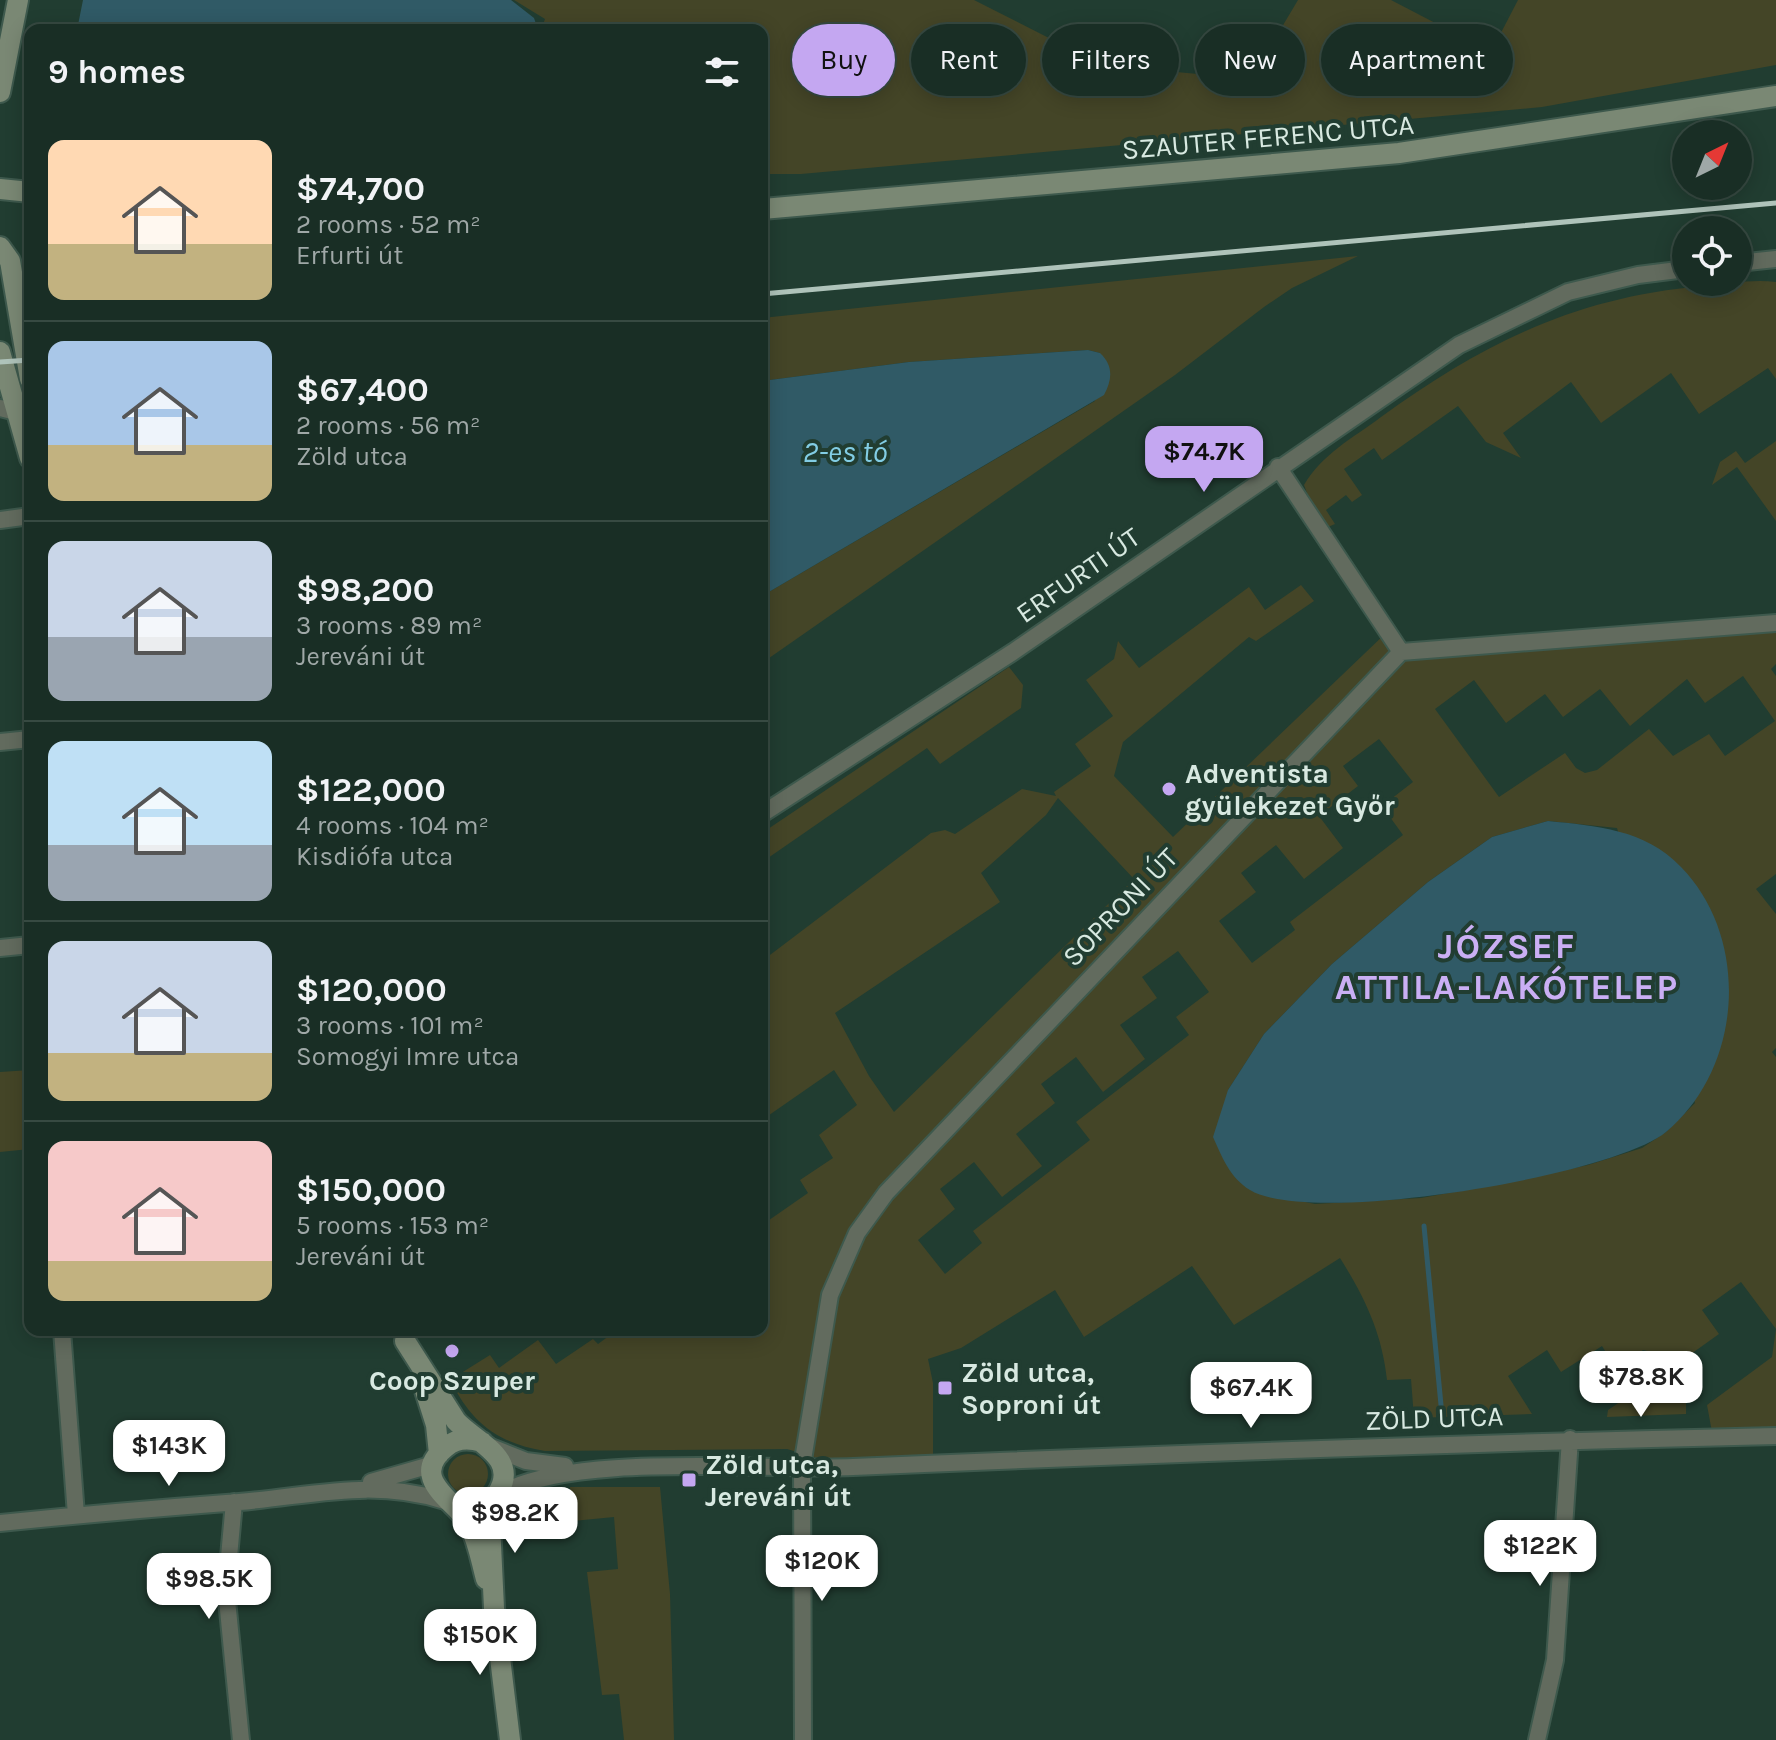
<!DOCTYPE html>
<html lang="en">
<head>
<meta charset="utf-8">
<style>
	:root { --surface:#192e25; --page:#22362d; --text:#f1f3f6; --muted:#9fa8a7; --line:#374a42; --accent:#c4a7f1 }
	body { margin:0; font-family:Karla,sans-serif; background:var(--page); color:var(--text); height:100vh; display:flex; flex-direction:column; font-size:30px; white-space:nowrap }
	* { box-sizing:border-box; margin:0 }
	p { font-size:26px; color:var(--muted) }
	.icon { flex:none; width:44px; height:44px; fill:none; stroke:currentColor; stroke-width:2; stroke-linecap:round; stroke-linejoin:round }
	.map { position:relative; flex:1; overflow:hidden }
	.sheet { position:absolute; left:24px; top:24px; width:744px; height:1312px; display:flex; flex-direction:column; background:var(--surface); border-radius:16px; box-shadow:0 4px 20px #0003,0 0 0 2px var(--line) }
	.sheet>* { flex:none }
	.top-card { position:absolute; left:792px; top:24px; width:760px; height:72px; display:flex; gap:16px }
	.needle { width:52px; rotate:43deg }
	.controls { position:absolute; left:1672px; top:120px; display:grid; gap:16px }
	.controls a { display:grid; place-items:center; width:80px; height:80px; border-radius:50%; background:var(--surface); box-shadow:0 4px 20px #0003,0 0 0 2px var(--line); font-size:40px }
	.price { position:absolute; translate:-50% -68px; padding:0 18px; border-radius:16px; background:#fff; color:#222; font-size:26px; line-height:52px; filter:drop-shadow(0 2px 4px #0008) }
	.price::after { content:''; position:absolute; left:50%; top:48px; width:24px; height:18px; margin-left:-12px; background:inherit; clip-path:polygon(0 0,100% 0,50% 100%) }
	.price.on { background:var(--accent); color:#111 }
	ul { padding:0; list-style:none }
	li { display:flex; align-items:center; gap:24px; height:200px; padding:0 24px }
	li+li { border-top:2px solid var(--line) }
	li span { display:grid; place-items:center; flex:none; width:224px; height:160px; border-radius:16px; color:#555 }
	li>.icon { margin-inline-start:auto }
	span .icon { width:96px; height:96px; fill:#fffc; stroke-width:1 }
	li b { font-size:34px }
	h2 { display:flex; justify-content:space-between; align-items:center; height:96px; padding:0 24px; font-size:34px }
	.chip { padding:0 28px; border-radius:36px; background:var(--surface); box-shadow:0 4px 20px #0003,0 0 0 2px var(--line); font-size:28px; line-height:72px }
	.chip.on { background:var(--accent); color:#111 }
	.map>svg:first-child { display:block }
	.green { fill:#444527; fill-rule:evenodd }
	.water { fill:#305a66 }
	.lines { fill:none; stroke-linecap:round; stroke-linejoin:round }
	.stream { stroke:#305a66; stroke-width:5 }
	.street-casing { stroke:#3e594d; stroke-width:20 }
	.secondary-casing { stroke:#3e594d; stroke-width:24 }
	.street { stroke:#626b5e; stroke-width:16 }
	.secondary { stroke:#7a8874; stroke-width:20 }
	.rail { stroke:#afc3ba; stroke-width:5 }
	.poi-dot { fill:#c4a7f1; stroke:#213d31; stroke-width:3 }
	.labels { text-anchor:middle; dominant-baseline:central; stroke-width:8; stroke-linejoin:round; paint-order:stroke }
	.street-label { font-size:28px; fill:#d8e9e1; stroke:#213d31 }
	.poi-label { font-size:28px; font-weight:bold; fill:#d8e9e1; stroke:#213d31; text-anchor:start }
	.water-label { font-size:30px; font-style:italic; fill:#82cde4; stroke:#213d31 }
	.district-label { font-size:36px; font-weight:bold; letter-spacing:2px; fill:#caaff4; stroke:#213d31 }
</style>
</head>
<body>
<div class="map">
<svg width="1776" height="1740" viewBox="0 0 1776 1740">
	<rect width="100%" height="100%" fill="#213d31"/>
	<!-- green -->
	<path class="green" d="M514 0H974L1102 65 1251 79 1298 0H1391L1491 52 1518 0H1776V65L1542 107 801 174H762V30H541L545 19Z
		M1358 256 1292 288 1264 307 1175 375 762 663V596L1095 401 1100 353 1088 350 909 362 762 381V318Z
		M1776 282V379L1768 368 1699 414 1671 373 1601 423 1571 382 1503 433 1521 458 1486 442 1458 406 1382 460 1374 448 1344 469 1362 495 1352 502 1346 495 1326 510 1335 524 1328 527 1310 501 1304 485C1322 454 1353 438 1381 417 1483 343 1576 297 1703 286 1727 284 1752 279 1776 282Z
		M1776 441V521L1737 467 1712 485 1720 462 1736 451 1745 463Z
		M1301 585 1314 601 1256 641 1249 637 1123 742 1114 776 1173 837 1387 632 1402 652 1776 623V664L1771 669 1776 676V874L1756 889 1776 914V1048L1772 1052 1776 1057V1431L1712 1432 1707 1405 1772 1357 1776 1329 1741 1282 1702 1310 1719 1334 1684 1359 1643 1350 1617 1370 1602 1346 1561 1372 1547 1350 1508 1376 1532 1414 1414 1418 1411 1379 1387 1380C1382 1333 1365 1298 1340 1258L1234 1325 1192 1266 1084 1337 1055 1290 961 1348 928 1359 933 1383V1462L849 1467 787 1449 545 1451C497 1443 472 1423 450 1380L490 1355 499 1368 538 1340 556 1364 593 1339 598 1344 617 1330H762V1225L808 1193 800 1180 833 1158 819 1135 857 1105 834 1070 762 1120V961L931 833 945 830 955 834 1022 789 1056 796 1054 792 1091 766 1075 744 1113 716 1086 680 1114 659 1118 641 1139 668 1249 587 1265 610ZM1743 676 1775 721 1725 756 1709 734 1673 756 1649 729 1597 770 1585 773 1576 768 1565 753 1499 797 1435 709 1474 680 1506 723 1545 694 1563 717 1600 689 1630 726 1687 679 1705 703ZM1379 739 1413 782 1382 806 1403 835 1290 922 1295 930 1252 963 1219 921 1256 892 1241 873 1276 845 1304 879 1343 848 1319 816 1358 786 1343 766ZM1058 798 1134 879 894 1112 869 1076 835 1013 1000 902 981 873 1046 815ZM1548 821 1617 828 1695 1103 1666 1132 1642 1148 1588 1165 1520 1180 1421 1198 1315 1204 1252 1191 1228 1090 1264 1034 1332 964 1428 882 1492 837ZM1178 951 1209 992 1176 1017 1189 1035 1076 1122 1090 1140 973 1231 982 1243 945 1274 918 1240 955 1209 940 1189 974 1162 1002 1197 1042 1166 1016 1134 1055 1103 1041 1084 1076 1057 1103 1092 1145 1059 1120 1025 1157 998 1142 977Z
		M1009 667 1023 685 1021 708 940 764 927 748 768 858 762 850V833Z
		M30 1070V1149L0 1152V1072Z
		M1642 1387 1686 1396V1414L1607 1417 1608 1410Z
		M448 1474a20 20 0 1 1 40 0a20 20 0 1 1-40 0Z
		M570 1487H660L670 1594 674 1740H624L619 1694 602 1695 587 1572 618 1569 614 1517 573 1521Z"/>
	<!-- water -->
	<path class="water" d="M83 0H511L534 18 538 30H77Z
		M1088 350 1100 353C1114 366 1112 380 1104 395L762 596V381L909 362Z
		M1548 821C1596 826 1645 829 1681 867 1751 939 1743 1068 1666 1132 1613 1176 1310 1227 1250 1190 1230 1178 1222 1157 1213 1137L1228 1090 1264 1034 1332 964 1428 882 1492 837Z"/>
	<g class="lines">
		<!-- stream -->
		<path class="stream" d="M1424 1226 1441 1405"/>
		<!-- street casing -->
		<g class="street-casing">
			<path id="street" d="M1738 263 1776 259
				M0 408 16 412
				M1278 467 1401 652
				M0 520 30 516
				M0 742 30 739
				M762 814 1013 652 1459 345 1568 292 1638 275 1686 269
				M0 948 30 945
				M62 1330 76 1515
				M491 1447 526 1461 565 1466
				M371 1482 434 1464
				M496 1496C568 1451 763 1471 853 1467 1161 1454 1468 1443 1776 1436
				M234 1502 226 1590 241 1740
				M0 1523C79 1515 159 1508 239 1502 313 1496 370 1478 445 1501
				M803 1740 802 1466 830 1295 857 1233 886 1193 1401 652 1776 623
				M1537 1740 1555 1660 1570 1439"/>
		</g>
		<!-- secondary casing -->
		<g class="secondary-casing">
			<path id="secondary" d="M0 92 18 0
				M0 189 30 192
				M762 209 1399 153 1776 96
				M0 247 10 261 30 379
				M0 352 30 458
				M405 1341 456 1421C475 1442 521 1458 497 1494 488 1508 473 1511 458 1509
				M423 1384 436 1425 439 1454
				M482 1442C469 1438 456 1438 446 1447 406 1479 458 1502 469 1524 478 1541 481 1561 486 1579
				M489 1503 494 1608 510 1740"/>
		</g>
		<!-- street -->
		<use href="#street" class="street"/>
		<!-- secondary -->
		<use href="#secondary" class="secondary"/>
		<!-- rail -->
		<path class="rail" d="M762 294 1776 203
			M0 362 30 360"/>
	</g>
	<!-- markers -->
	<g class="poi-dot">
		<circle cx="1169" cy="789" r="8"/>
		<circle cx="452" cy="1351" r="8"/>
		<rect x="937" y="1380" width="16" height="16" rx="4"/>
		<rect x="681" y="1472" width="16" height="16" rx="4"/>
	</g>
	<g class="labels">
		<!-- street labels -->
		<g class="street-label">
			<text transform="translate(1268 137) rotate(-5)">SZAUTER FERENC UTCA</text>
			<text transform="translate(1078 575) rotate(-35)">ERFURTI ÚT</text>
			<text transform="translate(1120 907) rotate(-46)">SOPRONI ÚT</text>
			<text transform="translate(1434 1418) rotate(-2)">ZÖLD UTCA</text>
		</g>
		<!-- poi labels -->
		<g class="poi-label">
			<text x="1185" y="773">Adventista<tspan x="1185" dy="32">gyülekezet Győr</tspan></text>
			<text x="961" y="1372">Zöld utca,<tspan x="961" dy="32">Soproni út</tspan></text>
			<text x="452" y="1380" text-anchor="middle">Coop Szuper</text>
			<text x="705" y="1464">Zöld utca,<tspan x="705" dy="32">Jereváni út</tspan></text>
		</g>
		<!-- water labels -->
		<g class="water-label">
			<text x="845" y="452">2-es tó</text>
		</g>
		<!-- district labels -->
		<g class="district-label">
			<text x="1507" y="946">JÓZSEF<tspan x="1507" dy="41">ATTILA-LAKÓTELEP</tspan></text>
		</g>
	</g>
</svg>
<div class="controls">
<a><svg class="needle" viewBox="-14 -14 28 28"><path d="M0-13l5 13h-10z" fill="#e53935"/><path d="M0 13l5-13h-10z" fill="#9fa8a7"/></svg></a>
<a><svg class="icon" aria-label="locate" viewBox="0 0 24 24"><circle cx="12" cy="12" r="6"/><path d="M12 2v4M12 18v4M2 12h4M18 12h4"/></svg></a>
</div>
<b class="price on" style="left:1204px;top:494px">$74.7K</b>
<b class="price" style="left:1641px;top:1419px">$78.8K</b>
<b class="price" style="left:1251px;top:1430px">$67.4K</b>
<b class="price" style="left:169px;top:1488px">$143K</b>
<b class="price" style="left:515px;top:1555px">$98.2K</b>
<b class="price" style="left:1540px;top:1588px">$122K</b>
<b class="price" style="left:822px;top:1603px">$120K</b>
<b class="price" style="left:209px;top:1621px">$98.5K</b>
<b class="price" style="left:480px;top:1677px">$150K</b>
<div class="top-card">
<a class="chip on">Buy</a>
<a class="chip">Rent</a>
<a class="chip">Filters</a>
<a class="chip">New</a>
<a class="chip">Apartment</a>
</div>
<section class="sheet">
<h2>9 homes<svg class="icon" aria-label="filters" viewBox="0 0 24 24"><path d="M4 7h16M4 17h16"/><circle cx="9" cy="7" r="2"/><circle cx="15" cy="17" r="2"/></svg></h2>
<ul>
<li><span style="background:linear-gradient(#ffd9b3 65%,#c2b280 0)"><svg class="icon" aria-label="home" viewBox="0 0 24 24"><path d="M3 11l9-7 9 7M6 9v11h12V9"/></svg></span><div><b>$74,700</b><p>2 rooms · 52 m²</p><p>Erfurti út</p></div></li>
<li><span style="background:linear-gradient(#a9c7e8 65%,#c2b280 0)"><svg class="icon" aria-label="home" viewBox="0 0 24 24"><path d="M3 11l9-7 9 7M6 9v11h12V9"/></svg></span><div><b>$67,400</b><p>2 rooms · 56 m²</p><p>Zöld utca</p></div></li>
<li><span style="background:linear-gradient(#c9d6e8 60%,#9aa5b1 0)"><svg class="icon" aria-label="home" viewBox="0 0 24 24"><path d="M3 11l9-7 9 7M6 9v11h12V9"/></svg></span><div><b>$98,200</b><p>3 rooms · 89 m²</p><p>Jereváni út</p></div></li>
<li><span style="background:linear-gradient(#bfe0f5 65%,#9aa5b1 0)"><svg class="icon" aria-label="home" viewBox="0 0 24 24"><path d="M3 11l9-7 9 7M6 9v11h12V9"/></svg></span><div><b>$122,000</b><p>4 rooms · 104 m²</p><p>Kisdiófa utca</p></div></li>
<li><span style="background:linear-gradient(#c9d6e8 70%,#c2b280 0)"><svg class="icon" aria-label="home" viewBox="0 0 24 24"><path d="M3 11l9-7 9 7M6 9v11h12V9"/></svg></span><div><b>$120,000</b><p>3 rooms · 101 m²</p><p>Somogyi Imre utca</p></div></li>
<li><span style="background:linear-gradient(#f6c9c9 75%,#c2b280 0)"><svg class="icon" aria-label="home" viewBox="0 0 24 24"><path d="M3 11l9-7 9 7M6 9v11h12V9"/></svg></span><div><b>$150,000</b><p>5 rooms · 153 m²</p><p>Jereváni út</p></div></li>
</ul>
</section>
</div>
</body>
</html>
